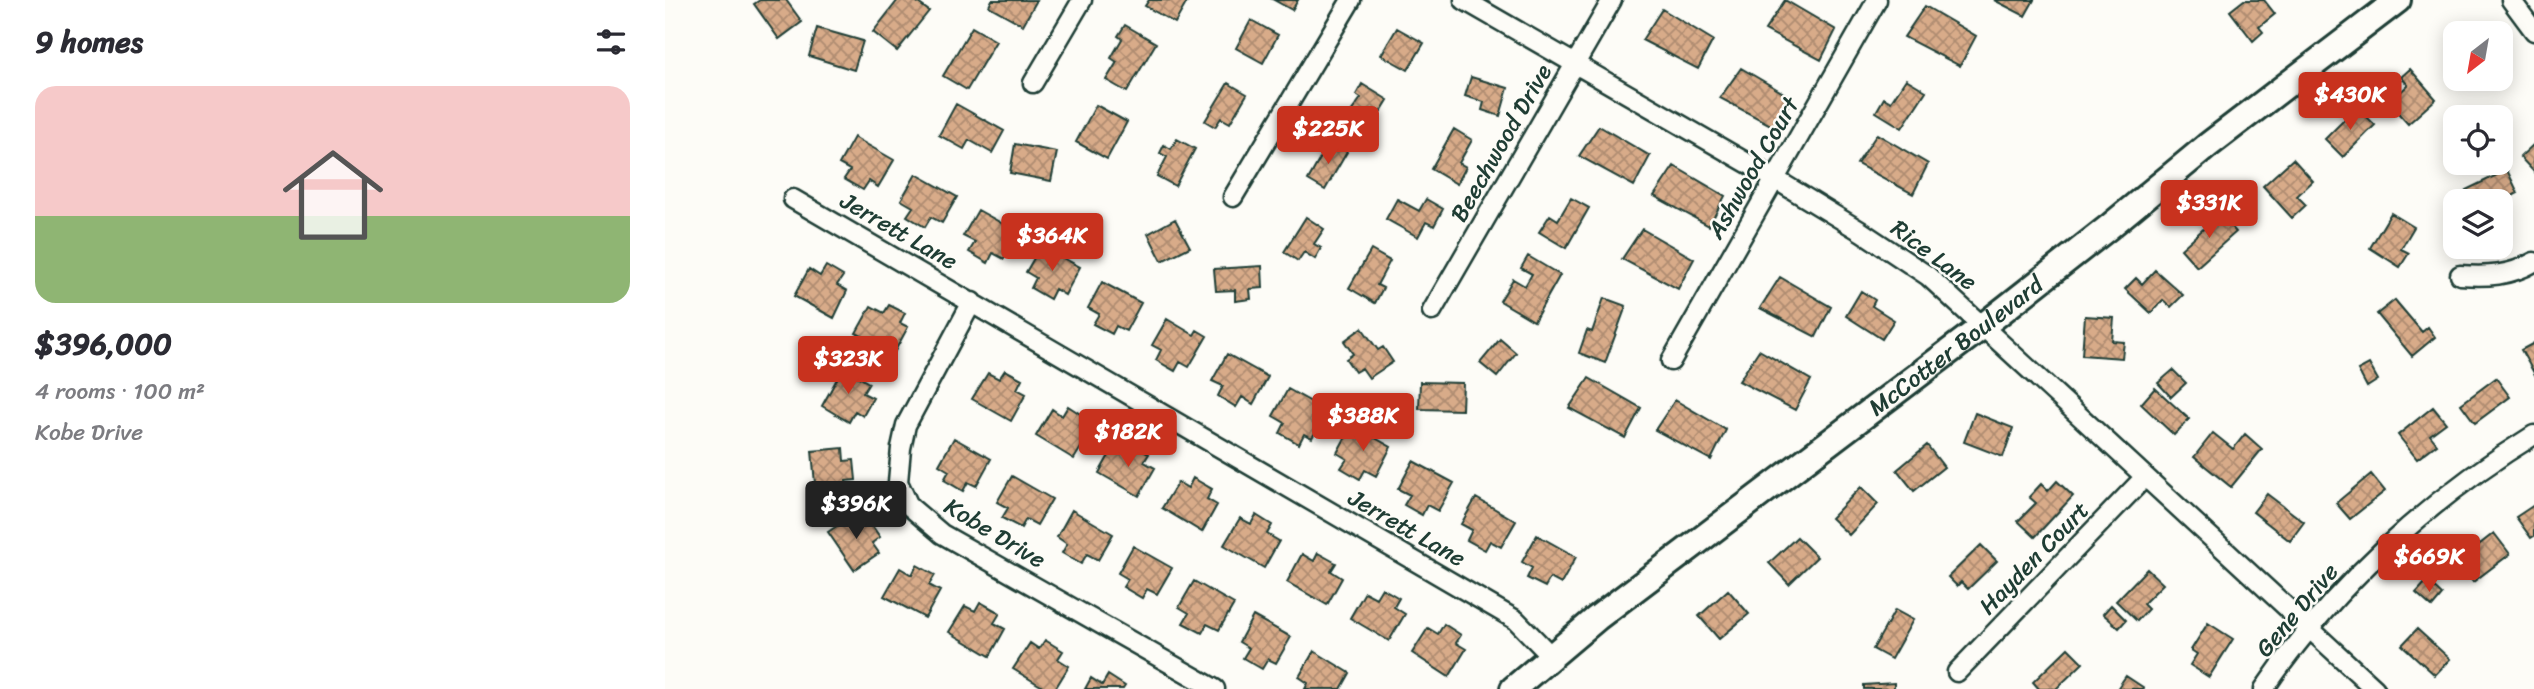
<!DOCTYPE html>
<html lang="en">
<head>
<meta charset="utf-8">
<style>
	:root { --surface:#fff; --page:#f2f2f3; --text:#2b2b33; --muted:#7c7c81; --line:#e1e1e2; --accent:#c8321e }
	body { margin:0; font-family:Sriracha,sans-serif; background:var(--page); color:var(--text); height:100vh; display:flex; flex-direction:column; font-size:26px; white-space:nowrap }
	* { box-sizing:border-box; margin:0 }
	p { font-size:23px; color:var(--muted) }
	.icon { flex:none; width:38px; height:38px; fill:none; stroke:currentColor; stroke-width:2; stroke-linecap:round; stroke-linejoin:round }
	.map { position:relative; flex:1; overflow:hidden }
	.side { display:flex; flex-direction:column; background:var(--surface); width:665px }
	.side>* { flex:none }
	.needle { width:46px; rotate:211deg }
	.tools { position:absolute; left:1778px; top:21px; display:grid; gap:14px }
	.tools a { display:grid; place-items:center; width:70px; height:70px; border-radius:14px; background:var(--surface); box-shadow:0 4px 18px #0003; font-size:35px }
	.price { position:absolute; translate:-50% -60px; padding:0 16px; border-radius:7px; background:var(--accent); color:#fff; font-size:23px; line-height:46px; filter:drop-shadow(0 2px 4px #0008) }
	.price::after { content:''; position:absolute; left:50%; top:42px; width:21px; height:16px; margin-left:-10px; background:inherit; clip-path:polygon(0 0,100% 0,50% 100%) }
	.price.current { background:#222; color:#fff }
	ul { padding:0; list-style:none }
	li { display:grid; align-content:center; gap:14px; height:371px; padding:0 35px }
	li+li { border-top:2px solid var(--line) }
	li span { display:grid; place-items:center; height:217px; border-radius:21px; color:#555 }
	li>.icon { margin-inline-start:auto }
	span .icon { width:126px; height:126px; fill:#fffc; stroke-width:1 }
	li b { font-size:30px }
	h2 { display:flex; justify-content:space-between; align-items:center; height:84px; padding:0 35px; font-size:30px }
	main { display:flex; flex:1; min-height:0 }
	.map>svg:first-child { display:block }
	.building { fill:url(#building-cross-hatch); stroke:#1f3d34; stroke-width:2 }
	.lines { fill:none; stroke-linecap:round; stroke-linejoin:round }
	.street-casing { stroke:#1f3d34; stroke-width:23 }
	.secondary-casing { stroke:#1f3d34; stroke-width:30 }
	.street { stroke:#fdfcf7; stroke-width:18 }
	.secondary { stroke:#fdfcf7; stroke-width:24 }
	.labels { text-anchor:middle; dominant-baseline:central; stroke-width:5; stroke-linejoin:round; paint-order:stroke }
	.street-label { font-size:24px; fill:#1f3d34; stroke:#fdfcf7 }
</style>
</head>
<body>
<main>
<section class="side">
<h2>9 homes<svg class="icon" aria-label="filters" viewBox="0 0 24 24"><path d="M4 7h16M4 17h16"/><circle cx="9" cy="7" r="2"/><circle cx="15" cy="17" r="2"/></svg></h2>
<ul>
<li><span style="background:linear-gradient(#f6c9c9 60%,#8fb573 0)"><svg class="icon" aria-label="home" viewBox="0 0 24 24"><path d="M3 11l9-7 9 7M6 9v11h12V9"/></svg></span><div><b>$396,000</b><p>4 rooms · 100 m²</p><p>Kobe Drive</p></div></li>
</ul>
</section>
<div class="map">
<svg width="1869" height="689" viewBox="0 0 1869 689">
	<defs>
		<pattern id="building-cross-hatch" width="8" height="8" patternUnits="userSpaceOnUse" patternTransform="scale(1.75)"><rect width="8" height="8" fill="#d8ab89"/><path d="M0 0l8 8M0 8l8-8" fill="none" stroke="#af8c71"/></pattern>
	</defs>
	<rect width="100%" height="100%" fill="#fdfcf7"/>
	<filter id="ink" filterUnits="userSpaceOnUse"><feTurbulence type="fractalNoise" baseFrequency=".0143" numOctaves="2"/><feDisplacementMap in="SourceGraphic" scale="14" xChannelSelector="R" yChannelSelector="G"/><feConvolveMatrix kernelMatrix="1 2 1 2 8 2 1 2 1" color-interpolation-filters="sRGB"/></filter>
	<g filter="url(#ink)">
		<!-- building -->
		<path class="building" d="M95 0H121L137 22 114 39 89 4Z
			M233 0H249L264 11 232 51 208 32Z
			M327 0H372L358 25 324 6Z
			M484 0H523L510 23 480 6Z
			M609 0H633L627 10Z
			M1120 0 1171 30 1156 60 1100 30Z
			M1329 0H1369L1360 16Z
			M1579 0H1599L1610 14 1594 27 1598 32 1588 41 1565 11Z
			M1260 6 1311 36 1295 66 1239 37Z
			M997 9 1048 40 1033 69 977 40Z
			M586 20 613 35 598 63 571 48Z
			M460 25 491 43 462 92 441 80 452 62 446 58 457 39 453 36Z
			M307 27 331 41 302 90 278 76Z
			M152 28 198 41 189 70 144 56Z
			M732 28 759 43 743 70 716 55Z
			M1076 68 1127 98 1111 128 1055 98Z
			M1745 69 1771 99 1743 124 1724 103 1743 85 1736 77Z
			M806 77 843 88 835 116 817 110 819 102 800 96Z
			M1241 79 1261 91 1237 128 1211 112 1219 98 1226 102Z
			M563 83 582 94 565 123 556 118 550 127 540 121Z
			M697 84 723 100 707 126 686 112 696 98 691 95Z
			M291 104 339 131 327 153 304 140 299 149 274 135Z
			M431 105 462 122 442 159 411 142Z
			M1692 107 1710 125 1678 157 1660 139Z
			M934 126 985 156 969 186 914 156Z
			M789 129 807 140 794 163 801 167 792 184 766 169Z
			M1212 134 1263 164 1248 194 1192 164Z
			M189 137 229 160 213 187 204 181 198 190 179 179 185 170 174 164Z
			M512 139 530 149 510 186 492 176 502 157 495 153 499 145 506 149Z
			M665 141 682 152 660 190 643 180Z
			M350 144 392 152 386 181 345 173Z
			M1869 144V172L1855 157Z
			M1628 159 1648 181 1632 196 1641 205 1627 218 1598 186Z
			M1009 166 1060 196 1044 226 989 196Z
			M1842 170 1853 193 1836 202 1806 201 1801 190Z
			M251 174 292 197 277 223 266 217 260 227 242 216 248 207 236 200Z
			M906 198 924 208 901 248 874 232 885 215 893 220Z
			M732 199 754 211 761 199 778 209 769 226 761 222 753 237 721 219Z
			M313 210 354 233 339 259 328 253 323 263 304 252 310 242 298 236Z
			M1726 213 1749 227 1736 249 1744 253 1735 267 1705 248Z
			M1555 214 1571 232 1532 267 1516 249Z
			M641 217 659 229 649 244 656 248 650 259 639 252 633 261 619 252Z
			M510 219 525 247 497 261 483 234Z
			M977 229 1029 259 1013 289 957 259Z
			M376 246 415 267 400 295 390 289 385 299 366 288 371 278 361 272Z
			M706 250 725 261 712 285 718 288 710 303 684 288Z
			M863 256 895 275 869 321 835 301 848 279 860 286 867 274 856 268Z
			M161 266 178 276 172 285 182 291 169 318 129 296 144 269 155 276Z
			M597 266 598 288 585 289 586 299 570 301V290L551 291 549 269Z
			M1490 270 1518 295 1506 307 1498 300 1486 313 1460 289 1471 278 1477 284Z
			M1115 277 1166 307 1151 337 1095 308Z
			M437 282 476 303 461 331 451 326 447 334 428 324 434 314 423 308Z
			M1196 291 1210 300 1207 306 1229 320 1217 339 1181 316Z
			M939 298 961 306 940 363 914 353 922 330 927 332Z
			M1730 300 1757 332 1763 327 1770 337 1747 356 1712 314Z
			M224 305 240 313 235 323 243 327 229 353 191 333 206 306 219 313Z
			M1420 316 1449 318 1447 341 1459 342 1457 358 1417 355Z
			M502 319 529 335 532 330 542 336 524 367 515 362 510 371 491 360 496 350 487 345Z
			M697 328 713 350 718 347 728 362 704 378 697 368 690 372 681 359 688 354 679 341Z
			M835 339 851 353 832 377 815 363Z
			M1869 343V373L1856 350Z
			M1094 350 1146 380 1130 410 1074 381Z
			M562 354 603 377 588 404 577 397 571 407 553 396 558 386 547 381Z
			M1704 364 1713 380 1702 387 1693 370Z
			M178 368 204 383 198 393 208 398 198 416 190 411 184 422 157 406Z
			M340 370 357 379 352 389 361 394 346 421 307 399 323 373 334 379Z
			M1508 370 1521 383 1506 397 1493 383Z
			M924 378 976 408 960 438 904 408Z
			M1831 378 1845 397 1810 423 1796 404Z
			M755 382 798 383 797 410 754 409Z
			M1490 388 1524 419 1509 435 1476 404Z
			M623 389 662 411 647 438 639 434 634 444 615 433 620 423 608 416Z
			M1010 400 1061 430 1046 460 990 430Z
			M403 406 420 417 415 425 426 431 409 459 371 436 387 409 397 416Z
			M1768 407 1781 423 1765 435 1772 444 1752 459 1733 435Z
			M1310 413 1348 428 1338 457 1299 442Z
			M687 425 726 447 711 476 700 470 695 479 676 468 682 459 672 453Z
			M1548 433 1568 449 1580 434 1597 449 1566 487 1529 457Z
			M289 438 326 459 311 486 303 482 298 491 279 480 284 471 274 465Z
			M465 444 484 454 479 462 490 468 474 496 434 473 450 445 460 451Z
			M1262 445 1279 467 1249 491 1232 470Z
			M178 448 179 461 189 460 191 480 181 481 182 493 151 495 147 451Z
			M748 461 789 483 773 511 762 505 757 515 739 505 745 495 733 489Z
			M1706 474 1720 491 1685 519 1671 503Z
			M347 476 387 499 372 525 361 519 356 528 337 518 343 508 332 502Z
			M528 478 547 489 542 499 552 505 537 532 497 508 513 482 523 488Z
			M1392 481 1408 496 1370 537 1353 521 1371 503 1364 497 1376 484 1383 491Z
			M1196 487 1213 504 1184 535 1166 518Z
			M1602 494 1639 522 1625 541 1588 512Z
			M811 498 851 521 836 547 825 541 820 550 802 540 807 530 796 524Z
			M1869 505V536L1866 538 1851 517Z
			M407 510 448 534 433 560 422 554 416 564 397 553 402 544 392 537Z
			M188 515 196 526 203 520 215 537 207 543 214 553 189 570 163 532Z
			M591 515 607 525 602 534 614 541 599 568 559 545 575 518 586 524Z
			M1829 533 1845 554 1808 582 1792 562Z
			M872 535 911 557 896 584 885 578 880 587 862 578 867 568 857 562Z
			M1132 537 1152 557 1124 584 1104 563Z
			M1316 545 1332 561 1303 589 1296 582 1292 586 1283 577Z
			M468 546 507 568 492 594 482 589 477 598 458 587 463 579 453 573Z
			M653 553 671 563 666 571 677 578 662 605 622 582 637 554 649 561Z
			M252 565 270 575 264 585 275 591 260 618 219 596 235 568 247 575Z
			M1482 569 1498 584 1478 604 1483 609 1472 621 1451 601Z
			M529 581 569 604 554 630 542 624 537 633 518 623 524 613 514 607Z
			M1762 581 1777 595 1767 607 1751 593Z
			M717 588 734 598 729 607 740 614 724 641 685 618 700 592 711 598Z
			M1063 590 1084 614 1054 639 1034 616Z
			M315 602 335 613 329 623 340 629 325 656 284 632 300 606 310 611Z
			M1446 605 1461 620 1454 628 1438 614Z
			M1230 610 1248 620 1226 659 1208 649Z
			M588 616 626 637 611 663 603 659 597 669 578 658 584 648 574 642Z
			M1543 623 1568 639 1544 677 1525 665 1532 654 1526 650Z
			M779 624 796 635 791 643 801 649 784 677 747 653 763 628 773 634Z
			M1752 629 1785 659 1770 675 1737 645Z
			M380 640 398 651 393 659 404 666 390 689H381L348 669 365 643 374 649Z
			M1403 648 1418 663 1391 689H1374L1368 682Z
			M649 651 685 673 676 689H640L643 683 634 677Z
			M443 675 460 686 458 689H420L426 678 437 685Z
			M1461 676 1479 688 1478 689H1452Z
			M1229 683V689H1199V685Z"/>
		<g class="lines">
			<!-- street casing -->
			<g class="street-casing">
				<path id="street" d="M799 0 1110 179 1197 232 1263 276 1710 689
					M1846 0 1869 31
					M368 83 417 0
					M568 197 686 0
					M128 199 851 620 886 656
					M1795 275C1822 277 1845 276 1869 262
					M307 302 241 425 236 448 233 482 244 506 277 534 550 689
					M767 311 947 0
					M1006 361 1212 0
					M1292 672 1479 478
					M1599 689C1669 586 1763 500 1869 435"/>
			</g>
			<!-- secondary casing -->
			<g class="secondary-casing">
				<g id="secondary">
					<path id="s1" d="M848 689 932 618 1318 326 1444 227 1542 146 1733 0"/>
				</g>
			</g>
			<!-- street -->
			<use href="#street" class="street"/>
			<!-- secondary -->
			<use href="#secondary" class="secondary"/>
		</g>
	</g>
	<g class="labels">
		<!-- street labels -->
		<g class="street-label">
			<text transform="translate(836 143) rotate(-60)">Beechwood Drive</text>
			<text transform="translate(1088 168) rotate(-60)">Ashwood Court</text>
			<text transform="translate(234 231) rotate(30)">Jerrett Lane</text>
			<text transform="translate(1269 255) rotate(37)">Rice Lane</text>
			<text stroke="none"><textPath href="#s1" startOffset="560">McCotter Boulevard</textPath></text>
			<text transform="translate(742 528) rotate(30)">Jerrett Lane</text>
			<text transform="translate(330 533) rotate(31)">Kobe Drive</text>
			<text transform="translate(1369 558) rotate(-46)">Hayden Court</text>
			<text transform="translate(1632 610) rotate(-50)">Gene Drive</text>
		</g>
	</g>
</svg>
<div class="tools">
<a><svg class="needle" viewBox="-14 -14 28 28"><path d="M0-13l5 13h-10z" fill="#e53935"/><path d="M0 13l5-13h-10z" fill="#7c7c81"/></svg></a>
<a><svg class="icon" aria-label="locate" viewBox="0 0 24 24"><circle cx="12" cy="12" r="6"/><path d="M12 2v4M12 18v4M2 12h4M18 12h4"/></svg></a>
<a><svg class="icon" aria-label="layers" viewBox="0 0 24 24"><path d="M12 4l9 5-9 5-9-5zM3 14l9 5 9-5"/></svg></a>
</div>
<b class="price" style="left:1685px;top:132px">$430K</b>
<b class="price" style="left:663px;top:166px">$225K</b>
<b class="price" style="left:1544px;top:240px">$331K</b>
<b class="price" style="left:387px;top:273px">$364K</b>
<b class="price" style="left:183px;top:396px">$323K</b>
<b class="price" style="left:698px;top:453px">$388K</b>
<b class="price" style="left:463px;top:469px">$182K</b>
<b class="price current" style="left:191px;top:541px">$396K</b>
<b class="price" style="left:1764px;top:594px">$669K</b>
</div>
</main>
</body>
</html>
